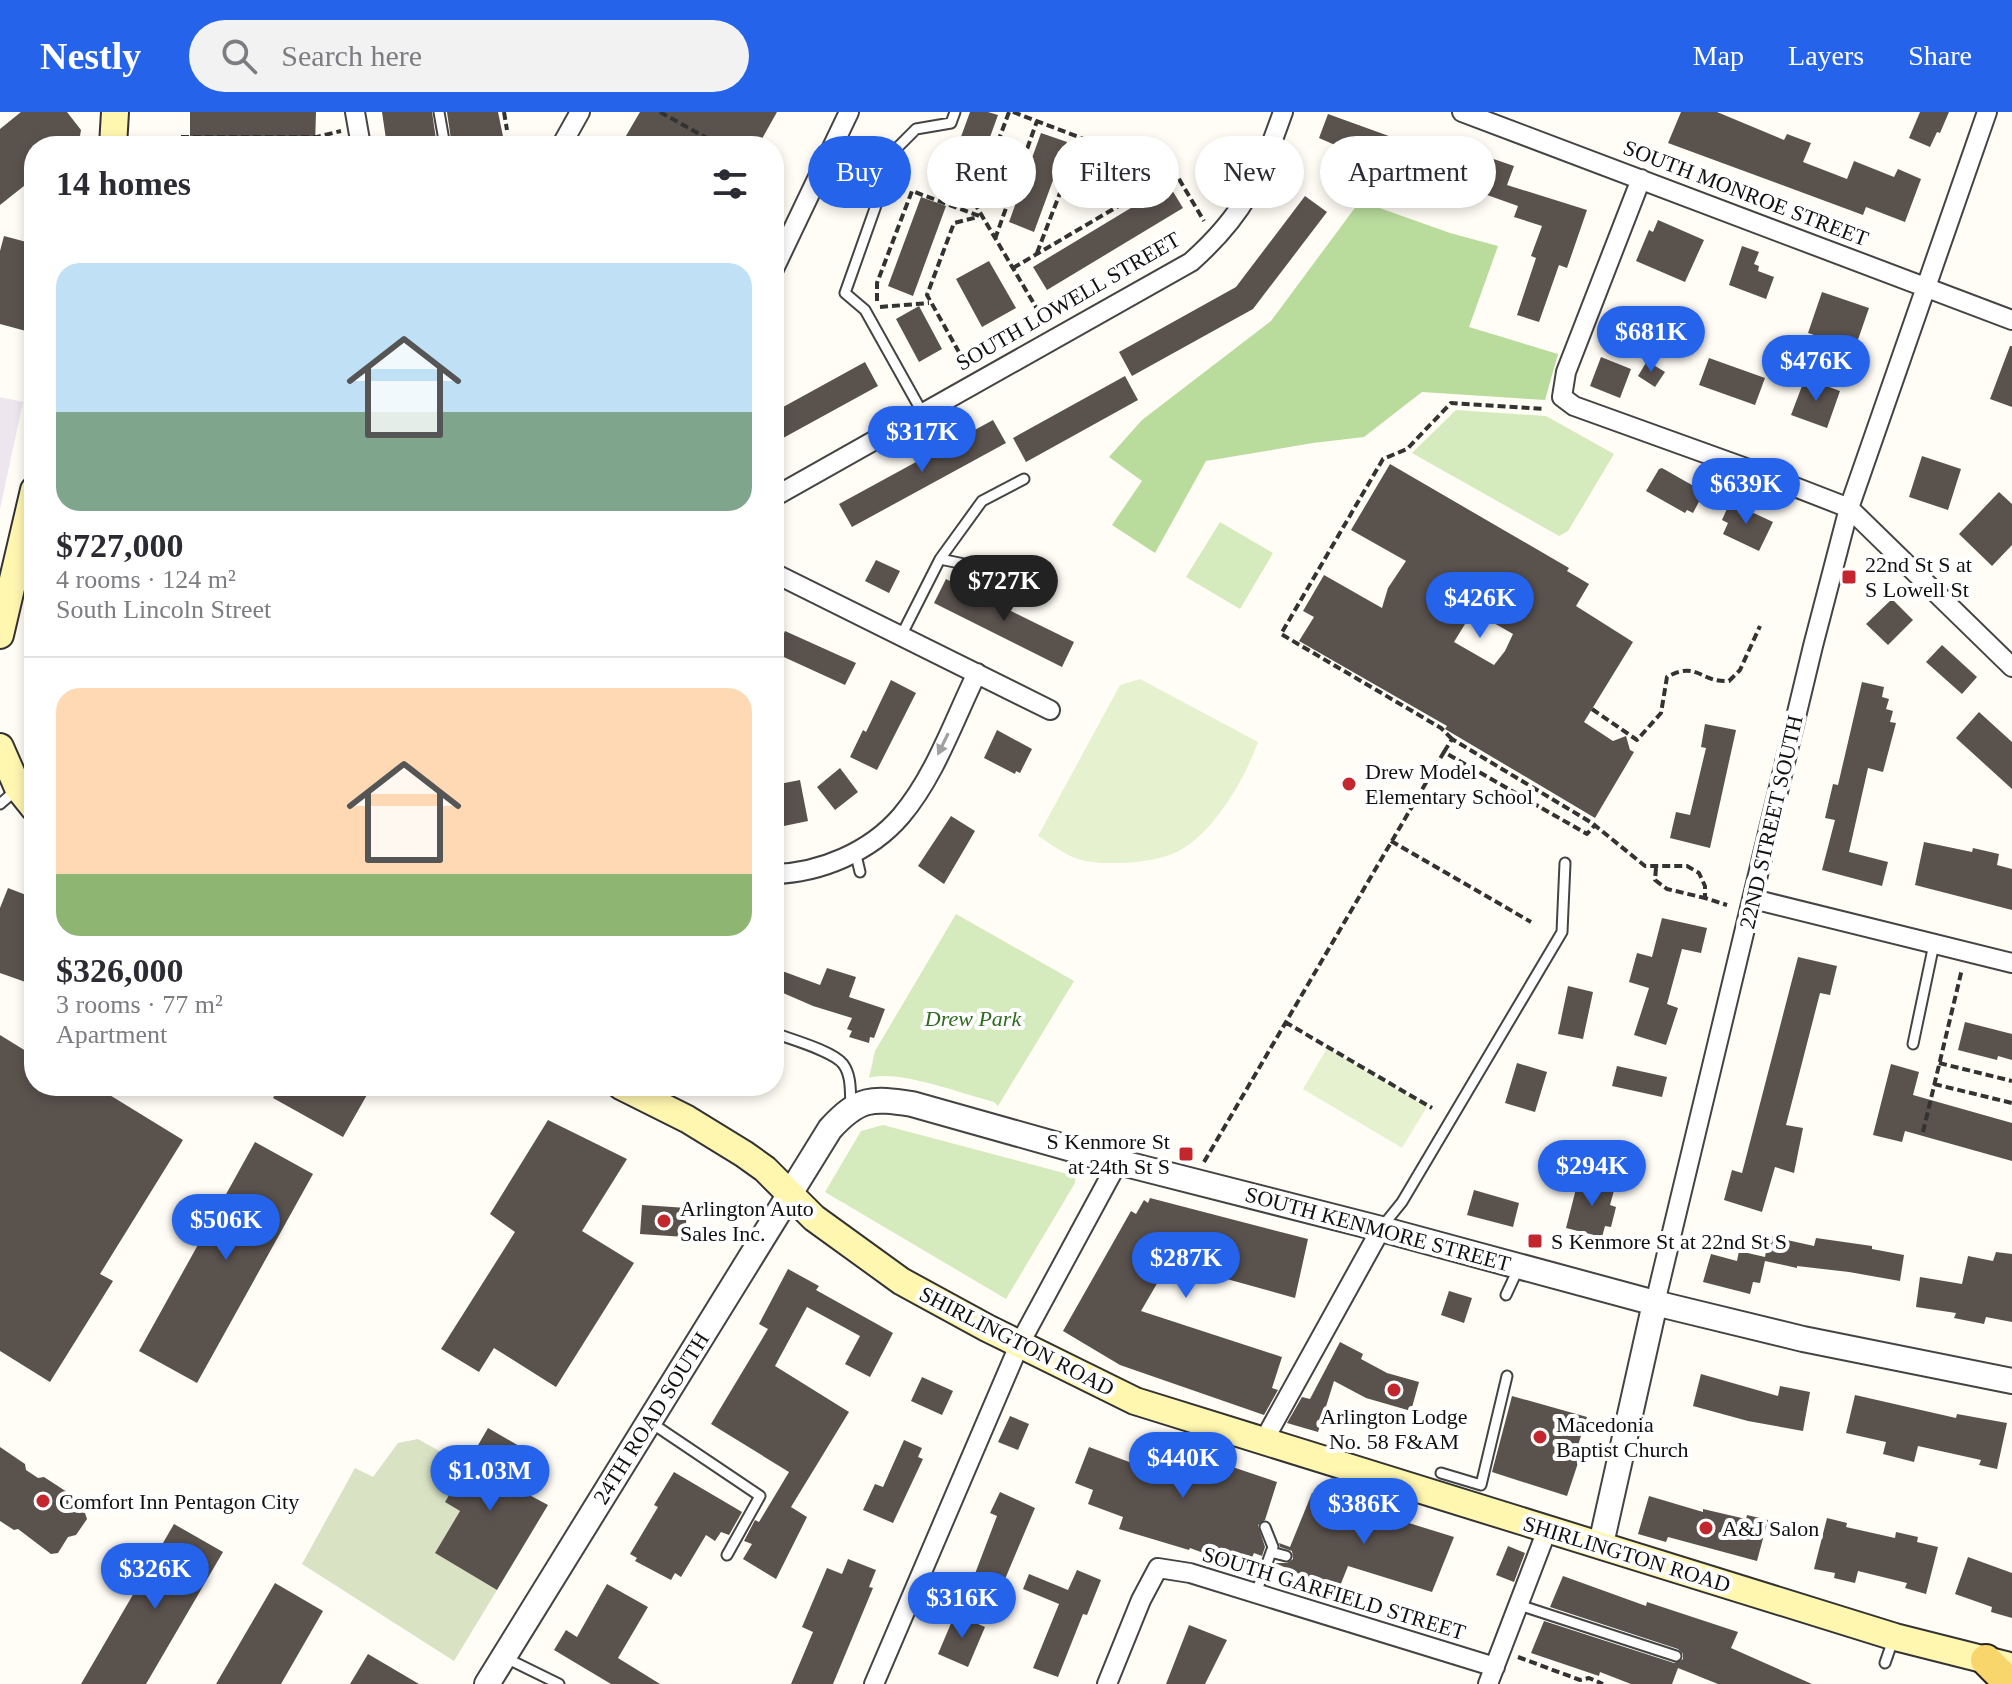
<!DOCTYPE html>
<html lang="en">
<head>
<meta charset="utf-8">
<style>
	:root { --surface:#fff; --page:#f2f2f3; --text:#2b2b33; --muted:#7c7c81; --line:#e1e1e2; --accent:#2563eb }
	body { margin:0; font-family:"Times New Roman",serif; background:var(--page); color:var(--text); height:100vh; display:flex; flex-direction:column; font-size:30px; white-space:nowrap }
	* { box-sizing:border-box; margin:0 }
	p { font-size:26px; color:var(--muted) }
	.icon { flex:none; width:44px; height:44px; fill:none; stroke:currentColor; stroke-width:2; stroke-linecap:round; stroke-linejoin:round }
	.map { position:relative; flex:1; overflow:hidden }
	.drawer { position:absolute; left:24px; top:24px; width:760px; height:960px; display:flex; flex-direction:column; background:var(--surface); border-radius:32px; box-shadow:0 4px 12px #0003 }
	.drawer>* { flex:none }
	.top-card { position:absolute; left:808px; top:24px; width:760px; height:72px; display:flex; gap:16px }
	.price { position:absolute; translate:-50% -68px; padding:0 18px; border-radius:28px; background:var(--accent); color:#fff; font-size:26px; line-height:52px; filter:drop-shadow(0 2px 4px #0008) }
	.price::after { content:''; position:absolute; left:50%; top:48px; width:24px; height:18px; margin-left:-12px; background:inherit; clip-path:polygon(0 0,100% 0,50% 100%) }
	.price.active { background:#222; color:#fff }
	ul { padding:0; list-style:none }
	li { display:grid; align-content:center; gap:16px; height:424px; padding:0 32px }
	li+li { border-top:2px solid var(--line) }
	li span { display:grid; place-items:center; height:248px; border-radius:24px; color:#555 }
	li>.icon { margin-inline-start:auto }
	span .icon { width:144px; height:144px; fill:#fffc; stroke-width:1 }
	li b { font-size:34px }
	h2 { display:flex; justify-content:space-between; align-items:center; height:96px; padding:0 32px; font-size:34px }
	.pill { padding:0 28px; border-radius:36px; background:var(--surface); box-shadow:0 4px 12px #0003; font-size:28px; line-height:72px }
	.pill.active { background:var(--accent); color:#fff }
	header { display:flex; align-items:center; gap:48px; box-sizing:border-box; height:112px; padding:0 40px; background:var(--accent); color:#fff }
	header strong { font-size:38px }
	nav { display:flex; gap:44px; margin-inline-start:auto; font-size:28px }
	.search { width:560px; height:72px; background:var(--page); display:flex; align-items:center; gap:20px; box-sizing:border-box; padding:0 28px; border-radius:44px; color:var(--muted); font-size:30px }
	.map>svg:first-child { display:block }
	.industrial { fill:#eee6ef }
	.green { fill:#d5ebbd }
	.forest { fill:#b9dc9c }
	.cemetery { fill:#d9e3c4 }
	.pitch { fill:#e6f2cf }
	.building { fill:#5a524d; fill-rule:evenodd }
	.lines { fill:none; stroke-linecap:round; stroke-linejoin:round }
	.service-casing { stroke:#444; stroke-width:13 }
	.minor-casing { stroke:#444; stroke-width:22 }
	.tertiary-casing { stroke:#444; stroke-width:28 }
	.secondary-casing { stroke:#333; stroke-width:30 }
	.primary-casing { stroke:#222; stroke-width:34 }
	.path { stroke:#333; stroke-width:4; stroke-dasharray:8 4; stroke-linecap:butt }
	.service { stroke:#fff; stroke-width:9 }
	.minor { stroke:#fff; stroke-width:18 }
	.tertiary { stroke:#fff; stroke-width:24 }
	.secondary { stroke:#fff6b0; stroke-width:26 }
	.primary { stroke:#f9d66b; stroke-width:30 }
	.oneway { fill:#a0a0a0 }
	.poi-dot { fill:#c4262e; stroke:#fff; stroke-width:3 }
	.labels { text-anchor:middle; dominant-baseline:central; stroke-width:8; stroke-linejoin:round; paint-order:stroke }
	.street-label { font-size:22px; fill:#111; stroke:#fff }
	.poi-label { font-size:22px; fill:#111; stroke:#fff; text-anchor:start }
	.park-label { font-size:22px; font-style:italic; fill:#2f6b1f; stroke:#fff }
</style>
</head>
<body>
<header>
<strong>Nestly</strong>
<div class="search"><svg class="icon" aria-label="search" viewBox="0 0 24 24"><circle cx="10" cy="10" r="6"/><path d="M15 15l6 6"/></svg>Search here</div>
<nav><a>Map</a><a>Layers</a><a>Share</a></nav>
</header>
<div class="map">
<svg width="2012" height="1572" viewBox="0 0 2012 1572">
	<rect width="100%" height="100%" fill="#fffdf5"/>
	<!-- industrial -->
	<path class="industrial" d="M0 285 23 290 0 397Z"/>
	<!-- green -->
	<path class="green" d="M1456 298 1546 304 1614 342 1568 419 1559 424 1412 341Z
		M1220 410 1273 441 1240 497 1186 465Z
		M956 802 1074 869 998 994 994 990C962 982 898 957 869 966L875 939Z
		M883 1013 1075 1064V1071L1006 1187 825 1080 861 1019Z"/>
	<!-- forest -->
	<path class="forest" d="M1360 89 1450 121 1498 134 1469 215 1558 242 1545 288 1422 280 1364 325 1313 331 1206 349 1155 441 1112 413 1142 369 1109 345 1142 308 1271 209Z"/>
	<!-- cemetery -->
	<path class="cemetery" d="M418 1327 466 1354 445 1390 460 1399 435 1441 497 1478 454 1549 302 1452 355 1356 373 1365 398 1331Z"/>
	<!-- pitch -->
	<path class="pitch" d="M1140 567 1258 630C1245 667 1214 720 1179 739 1163 747 1142 750 1124 751 1108 751 1091 752 1075 746 1062 741 1050 731 1038 724L1120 573Z
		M1327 936 1427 995 1402 1036 1303 977Z"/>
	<!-- building -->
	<path class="building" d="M21 0H67L81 18 79 30 74 34H34V66L0 93V17Z
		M190 0H316L315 34H190Z
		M382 0H432L437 34H387Z
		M447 0H498L505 34H452Z
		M640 0H777L758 34H620Z
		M970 0H988L998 3 965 94 939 85Z
		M1681 0H1717L1784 28 1787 22 1811 31 1803 50 1847 67 1854 49 1894 65 1898 57 1921 67 1905 110 1866 95 1863 103 1668 31Z
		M1920 0H1949L1940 21 1937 20 1930 35 1909 26Z
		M1328 2 1433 40 1438 28 1514 54 1507 73 1587 98 1567 156 1559 153 1539 210 1517 203 1536 146 1531 144 1542 114 1514 105 1518 94 1473 78 1476 72 1445 60 1443 67 1401 52 1399 56 1384 50 1378 64 1330 46 1335 33 1319 26Z
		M1041 21 1067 30 1034 120 1009 110Z
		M1169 73 1183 96 1047 178 1033 155Z
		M1305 84 1327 100 1253 197 1132 264 1119 240 1236 175Z
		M921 85 946 94 913 184 888 174Z
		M1658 108 1704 128 1685 170 1636 149 1649 118 1653 120Z
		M4 124 34 132V189L26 219 0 212V139Z
		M1742 134 1759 140 1754 152 1759 154 1758 159 1774 165 1766 187 1729 173Z
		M989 149 1016 196 982 215 956 167Z
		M1822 180 1869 196 1853 242 1830 234 1832 229 1808 221Z
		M919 194 942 237 919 250 896 207Z
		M2010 234H2012V295L1990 287Z
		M1601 245 1631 257 1620 286 1590 274Z
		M1709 246 1765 266 1755 293 1699 273Z
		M1647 249 1665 260 1655 275 1638 264Z
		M865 250 878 274 774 331V300Z
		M1125 264 1138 288 1026 350 1013 326Z
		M1805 266 1840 279 1827 316 1791 303Z
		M993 308 1006 331 852 415 839 392Z
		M1922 344 1961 357 1948 398 1909 385Z
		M1390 352 1569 456 1567 459 1589 472 1576 494 1633 530 1584 610 1613 629 1626 624 1630 638 1634 640 1595 706 1445 617 1447 614 1299 529 1314 505 1303 499 1324 463 1382 496 1388 476 1406 449 1351 418ZM1473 499 1513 522 1505 539 1494 553 1454 530Z
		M1662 356 1699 377 1697 379 1703 382 1693 401 1687 398 1685 401 1646 379 1659 357Z
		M1999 380 2012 392V433L1992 454 1959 422Z
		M1730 390 1773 410 1759 439 1723 422 1728 411 1722 408Z
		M876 448 900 459 889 481 865 469Z
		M946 467 1074 530 1062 555 934 491Z
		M1892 487 1913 508 1888 533 1866 512Z
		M785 519 856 551 845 573 775 541Z
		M1942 533 1977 565 1962 582 1926 550Z
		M891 568 916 581 877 658 850 645 863 618 866 620Z
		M1862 570 1884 575 1882 585 1889 587 1886 597 1893 599 1890 610 1896 611 1883 660 1868 656 1849 740 1888 750 1882 774 1822 758 1835 708 1825 706 1833 672 1838 673Z
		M1979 600 2012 630V677L1956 626Z
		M1705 612 1736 618 1710 736 1670 726 1676 700 1690 703 1706 636 1701 635Z
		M997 618 1032 637 1020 661 1016 659 1015 662 984 646Z
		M840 656 858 680 835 698 817 675Z
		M800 668 808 709 779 715 774 673Z
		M951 704 975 719 944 772 918 754Z
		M1924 730 1972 740 1973 736 1999 742 1997 753 2012 757V798L1915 773Z
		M8 776 34 786V873L0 861V796Z
		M1662 806 1707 816 1701 841 1682 837 1667 892 1678 896 1666 933 1634 923 1649 876 1629 870 1637 841 1652 845Z
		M1798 845 1837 854 1830 883 1820 881 1786 1013 1803 1016 1794 1061 1775 1055 1762 1100 1724 1088 1732 1058 1742 1061Z
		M774 856 820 873 827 856 856 865 849 885 885 897 874 926 870 925 869 931 849 925 852 919 847 917 852 906 813 894 774 877Z
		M1568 874 1593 880 1583 927 1558 922Z
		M1965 910 2012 922V948L1998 944 1997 948 1958 938Z
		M0 923 34 944V974H95L183 1028 100 1162 113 1169 50 1270 0 1239Z
		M1517 951 1547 960 1535 1000 1505 991Z
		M1891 952 1919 960 1913 983 2012 1011V1049L1905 1019 1902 1030 1873 1023Z
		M1617 954 1667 965 1662 985 1612 974Z
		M280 974H372L343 1025 273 986Z
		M548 1008 627 1047 582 1119 634 1151 556 1275 494 1236 479 1260 441 1237 515 1120 490 1102Z
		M255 1030 313 1062 197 1271 139 1239Z
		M1579 1065 1615 1075 1610 1093 1616 1095 1611 1115 1605 1114 1602 1125 1566 1116Z
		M1474 1078 1519 1091 1513 1115 1467 1103Z
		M1150 1086 1308 1127 1295 1186 1169 1151 1141 1199 1282 1245 1272 1276 1278 1278 1264 1303 1120 1253 1063 1219 1131 1099 1136 1102 1144 1088 1148 1091Z
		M642 1093 687 1096 685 1125 640 1122Z
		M1769 1124 1814 1134 1816 1126 1872 1134V1137L1904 1143 1900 1169 1849 1160 1797 1154V1156L1765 1149 1760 1171 1753 1170 1750 1182 1703 1170 1711 1142 1737 1149 1739 1139 1765 1145Z
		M1996 1140 2012 1142V1210L1986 1205 1984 1212 1954 1206 1956 1201 1916 1195 1920 1165 1962 1172 1968 1144 1993 1149Z
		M788 1157 819 1174 816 1178 893 1221 870 1265 845 1252 860 1224 807 1195 775 1254 849 1300 791 1395 807 1405 776 1467 743 1447 752 1432 744 1429 755 1408 759 1410 789 1360 711 1312 768 1217 759 1212Z
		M1449 1179 1472 1186 1464 1211 1441 1203Z
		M1340 1230 1363 1242 1361 1247 1387 1261 1419 1270 1411 1299 1366 1286 1334 1269 1318 1320 1287 1311 1302 1285 1310 1287Z
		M1701 1262 1778 1284 1780 1274 1810 1280 1803 1319 1748 1309 1693 1294Z
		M922 1265 953 1279 942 1303 911 1289Z
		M1855 1283 1956 1306 1957 1302 2007 1311 1997 1357 1979 1353 1981 1348 1918 1334 1914 1350 1883 1342 1886 1330 1846 1321Z
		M1512 1284 1587 1305 1574 1346 1579 1348 1567 1384 1492 1360Z
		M1010 1304 1029 1312 1018 1338 998 1330Z
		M488 1316 526 1338 507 1371 548 1393 497 1478 435 1441 460 1399 445 1390Z
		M1149 1327 1277 1370 1265 1408 1258 1413 1265 1435 1262 1444 1254 1441 1247 1457 1190 1436 1189 1438 1119 1417 1123 1405 1088 1392 1093 1378 1075 1371 1089 1335 1140 1354Z
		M904 1328 922 1336 918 1345 923 1347 893 1411 863 1398 875 1372 883 1375Z
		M0 1335 25 1352 26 1358 38 1366 44 1365 87 1393 84 1398 87 1407 76 1423 68 1425 58 1441 51 1442 18 1417 14 1418 0 1409Z
		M674 1360 742 1400 729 1423 721 1420 715 1429 706 1423 681 1465 675 1461 671 1468 635 1449 637 1446 630 1442 658 1395 654 1393Z
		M1000 1380 1035 1396 1000 1479 973 1467 997 1404 990 1401Z
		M1312 1381 1454 1425 1432 1480 1348 1454 1338 1479 1275 1451H1287L1293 1447 1292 1439 1280 1435 1279 1431 1290 1435Z
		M1649 1384 1703 1400V1397L1746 1407 1747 1403 1768 1408 1757 1449 1668 1425 1666 1430 1638 1422Z
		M1827 1406 1847 1411 1846 1415 1895 1426 1896 1420 1918 1425 1917 1430 1938 1435 1926 1482 1905 1476 1907 1471 1858 1459 1855 1471 1834 1466 1835 1461 1814 1457Z
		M174 1412 223 1440 146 1572H81Z
		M1508 1434 1525 1441 1514 1470 1496 1463Z
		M1968 1445 2012 1461V1506L1991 1500 1992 1495 1955 1482Z
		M848 1447 876 1458 869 1475 873 1476 833 1572H791L813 1520 802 1515 827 1456 842 1462Z
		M1077 1458 1101 1468 1087 1503 1083 1502 1058 1565 1033 1556 1059 1492 1023 1477 1029 1462 1068 1478Z
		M1563 1464 1646 1494 1647 1490 1738 1520 1731 1536 1812 1572H1718L1678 1556 1672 1572H1631L1600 1560 1599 1564 1531 1541 1544 1509 1674 1551 1683 1547V1542L1678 1537 1550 1495Z
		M275 1471 323 1499 281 1572H216Z
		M607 1472 648 1495 618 1546 660 1572H611L554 1538 566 1518 577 1525Z
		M955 1502 985 1515 968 1555 938 1542Z
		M1189 1513 1227 1528 1205 1572H1166Z
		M368 1542 419 1572H350Z"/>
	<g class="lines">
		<!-- service casing -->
		<g class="service-casing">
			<path id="service" d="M439 0 445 34
				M566 25 582 34
				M922 300 865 198 845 181 896 37 916 17 951 11 955 0
				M940 447 1017 463
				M901 524 940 447 982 389 1024 367
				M0 692 15 679
				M855 739 860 760
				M774 921C790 927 833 939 843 952 852 964 850 981 851 995
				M1913 932 1934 832
				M1381 1116 1402 1090 1562 820 1565 751
				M1506 1183 1518 1157
				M650 1310 760 1384 727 1443
				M1441 1361 1481 1373 1507 1264
				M1271 1440 1286 1444
				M1256 1481 1273 1435 1265 1415
				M1519 1493 1676 1544
				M504 1545 559 1572
				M1885 1551 1893 1528"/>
		</g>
		<!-- minor casing -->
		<g class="minor-casing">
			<path id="minor" d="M355 0 361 34
				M1462 0 2012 208
				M561 34 580 0
				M1641 67 1566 260 1562 285 1574 294 1746 356 1849 396 2012 555
				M774 157 849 0
				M774 385 1191 150C1246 101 1259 67 1283 0
				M774 461 1050 598
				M774 762C820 761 870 740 901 704 935 664 954 608 977 561
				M1753 787 2012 851
				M1655 1191 1813 534 1849 396 1987 0
				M1263 1330 1381 1117
				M874 1572 1020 1231 1118 1050
				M1107 1572 1141 1488 1158 1456 1190 1461 1495 1555
				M1488 1572 1547 1418"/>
		</g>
		<!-- tertiary casing -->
		<g class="tertiary-casing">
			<path id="tertiary" d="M1601 1432 1655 1191
				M487 1572 830 1017C859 985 872 986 912 992L1118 1050 1381 1117 1655 1191 1803 1227 2012 1269"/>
		</g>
		<!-- secondary casing -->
		<g class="secondary-casing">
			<path id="secondary" d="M113 34 115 0
				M0 523 34 378
				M0 635 18 676 34 696
				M621 974 687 1007 744 1042 765 1057 814 1106 901 1169 987 1216 1135 1289 1895 1525 2006 1553"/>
		</g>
		<!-- primary casing -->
		<g class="primary-casing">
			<path id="primary" d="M1986 1548 2010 1572"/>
		</g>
		<!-- path -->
		<path class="path" d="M504 0 507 18
			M660 0 721 34
			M1009 0 975 92 1043 207
			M1013 0 1176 62 1204 109
			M181 25H317L341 19
			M995 127 1037 9
			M1037 141 1081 26
			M1013 156 1173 62
			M877 189V171L912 79 982 105
			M880 195 929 191
			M965 251 927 183 954 111 978 105
			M1592 597 1637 628 1661 601 1667 565C1698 548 1700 571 1729 569L1740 558 1760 514
			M1452 627 1441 616 1281 522 1383 347 1407 337 1451 291 1544 297
			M1444 640 1452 627 1592 711 1645 754H1687L1699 761 1705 774V786L1727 793
			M1391 729 1531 810
			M1656 756 1655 768 1667 777 1705 786
			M1285 910 1432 996
			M1939 951 2012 969
			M1934 972 2012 991
			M1923 1020 1962 857
			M1204 1050 1444 640 1587 722 1595 713
			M1518 1545 1580 1568 1589 1566 1603 1572"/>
		<!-- service -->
		<use href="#service" class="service"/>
		<!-- minor -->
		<use href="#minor" class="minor"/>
		<!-- tertiary -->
		<use href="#tertiary" class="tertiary"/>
		<!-- secondary -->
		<use href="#secondary" class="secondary"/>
		<!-- primary -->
		<use href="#primary" class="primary"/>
	</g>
	<!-- one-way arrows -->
	<defs><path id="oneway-solid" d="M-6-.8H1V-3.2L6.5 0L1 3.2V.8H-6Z" transform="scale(2)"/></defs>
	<use class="oneway" href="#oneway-solid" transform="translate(943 632) rotate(116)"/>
	<!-- markers -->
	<g class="poi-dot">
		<rect x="1841" y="457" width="16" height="16" rx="4"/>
		<circle cx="1349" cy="672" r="8"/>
		<rect x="1178" y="1034" width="16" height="16" rx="4"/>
		<circle cx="664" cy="1109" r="8"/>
		<rect x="1527" y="1121" width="16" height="16" rx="4"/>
		<circle cx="1394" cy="1278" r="8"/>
		<circle cx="1540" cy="1325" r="8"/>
		<circle cx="43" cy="1389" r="8"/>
		<circle cx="1706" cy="1416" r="8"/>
	</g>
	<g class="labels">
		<!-- street labels -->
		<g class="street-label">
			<text transform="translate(1746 81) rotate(21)">SOUTH MONROE STREET</text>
			<text transform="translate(1068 189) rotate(-30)">SOUTH LOWELL STREET</text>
			<text transform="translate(1771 710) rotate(-77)">22ND STREET SOUTH</text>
			<text transform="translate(1378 1117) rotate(15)">SOUTH KENMORE STREET</text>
			<text transform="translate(1017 1229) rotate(27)">SHIRLINGTON ROAD</text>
			<text transform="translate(651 1306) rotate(-58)">24TH ROAD SOUTH</text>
			<text transform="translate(1627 1442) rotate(17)">SHIRLINGTON ROAD</text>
			<text transform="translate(1334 1481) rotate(17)">SOUTH GARFIELD STREET</text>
		</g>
		<!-- poi labels -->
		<g class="poi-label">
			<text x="1865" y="452">22nd St S at<tspan x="1865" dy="25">S Lowell St</tspan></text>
			<text x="1365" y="659">Drew Model<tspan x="1365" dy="25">Elementary School</tspan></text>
			<text x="1170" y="1029" text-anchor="end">S Kenmore St<tspan x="1170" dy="25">at 24th St S</tspan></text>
			<text x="680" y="1096">Arlington Auto<tspan x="680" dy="25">Sales Inc.</tspan></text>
			<text x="1551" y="1129">S Kenmore St at 22nd St S</text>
			<text x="1394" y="1304" text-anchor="middle">Arlington Lodge<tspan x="1394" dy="25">No. 58 F&amp;AM</tspan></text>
			<text x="1556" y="1312">Macedonia<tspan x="1556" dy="25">Baptist Church</tspan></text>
			<text x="59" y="1389">Comfort Inn Pentagon City</text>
			<text x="1722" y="1416">A&amp;J Salon</text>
		</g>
		<!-- park labels -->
		<g class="park-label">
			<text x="973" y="906">Drew Park</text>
		</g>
	</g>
</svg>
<b class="price" style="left:1651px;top:262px">$681K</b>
<b class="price" style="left:1816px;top:291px">$476K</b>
<b class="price" style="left:922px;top:362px">$317K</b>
<b class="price" style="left:1746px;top:414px">$639K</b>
<b class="price active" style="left:1004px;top:511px">$727K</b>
<b class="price" style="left:1480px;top:528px">$426K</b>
<b class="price" style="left:1592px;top:1096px">$294K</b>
<b class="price" style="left:226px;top:1150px">$506K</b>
<b class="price" style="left:1186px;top:1188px">$287K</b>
<b class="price" style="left:1183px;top:1388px">$440K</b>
<b class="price" style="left:490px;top:1401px">$1.03M</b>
<b class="price" style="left:1364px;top:1434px">$386K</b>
<b class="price" style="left:155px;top:1499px">$326K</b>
<b class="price" style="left:962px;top:1528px">$316K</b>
<div class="top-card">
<a class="pill active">Buy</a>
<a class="pill">Rent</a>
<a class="pill">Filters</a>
<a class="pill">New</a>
<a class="pill">Apartment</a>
</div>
<section class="drawer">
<h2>14 homes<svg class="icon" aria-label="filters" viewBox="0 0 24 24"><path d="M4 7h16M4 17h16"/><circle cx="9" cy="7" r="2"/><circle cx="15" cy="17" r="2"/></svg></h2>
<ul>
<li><span style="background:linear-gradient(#bfe0f5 60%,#7fa58c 0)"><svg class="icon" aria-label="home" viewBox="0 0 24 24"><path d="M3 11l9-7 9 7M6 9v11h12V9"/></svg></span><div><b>$727,000</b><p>4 rooms · 124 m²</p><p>South Lincoln Street</p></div></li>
<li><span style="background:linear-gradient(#ffd9b3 75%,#8fb573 0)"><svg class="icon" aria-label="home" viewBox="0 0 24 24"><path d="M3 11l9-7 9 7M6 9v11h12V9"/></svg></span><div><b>$326,000</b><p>3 rooms · 77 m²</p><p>Apartment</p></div></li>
</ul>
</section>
</div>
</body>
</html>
